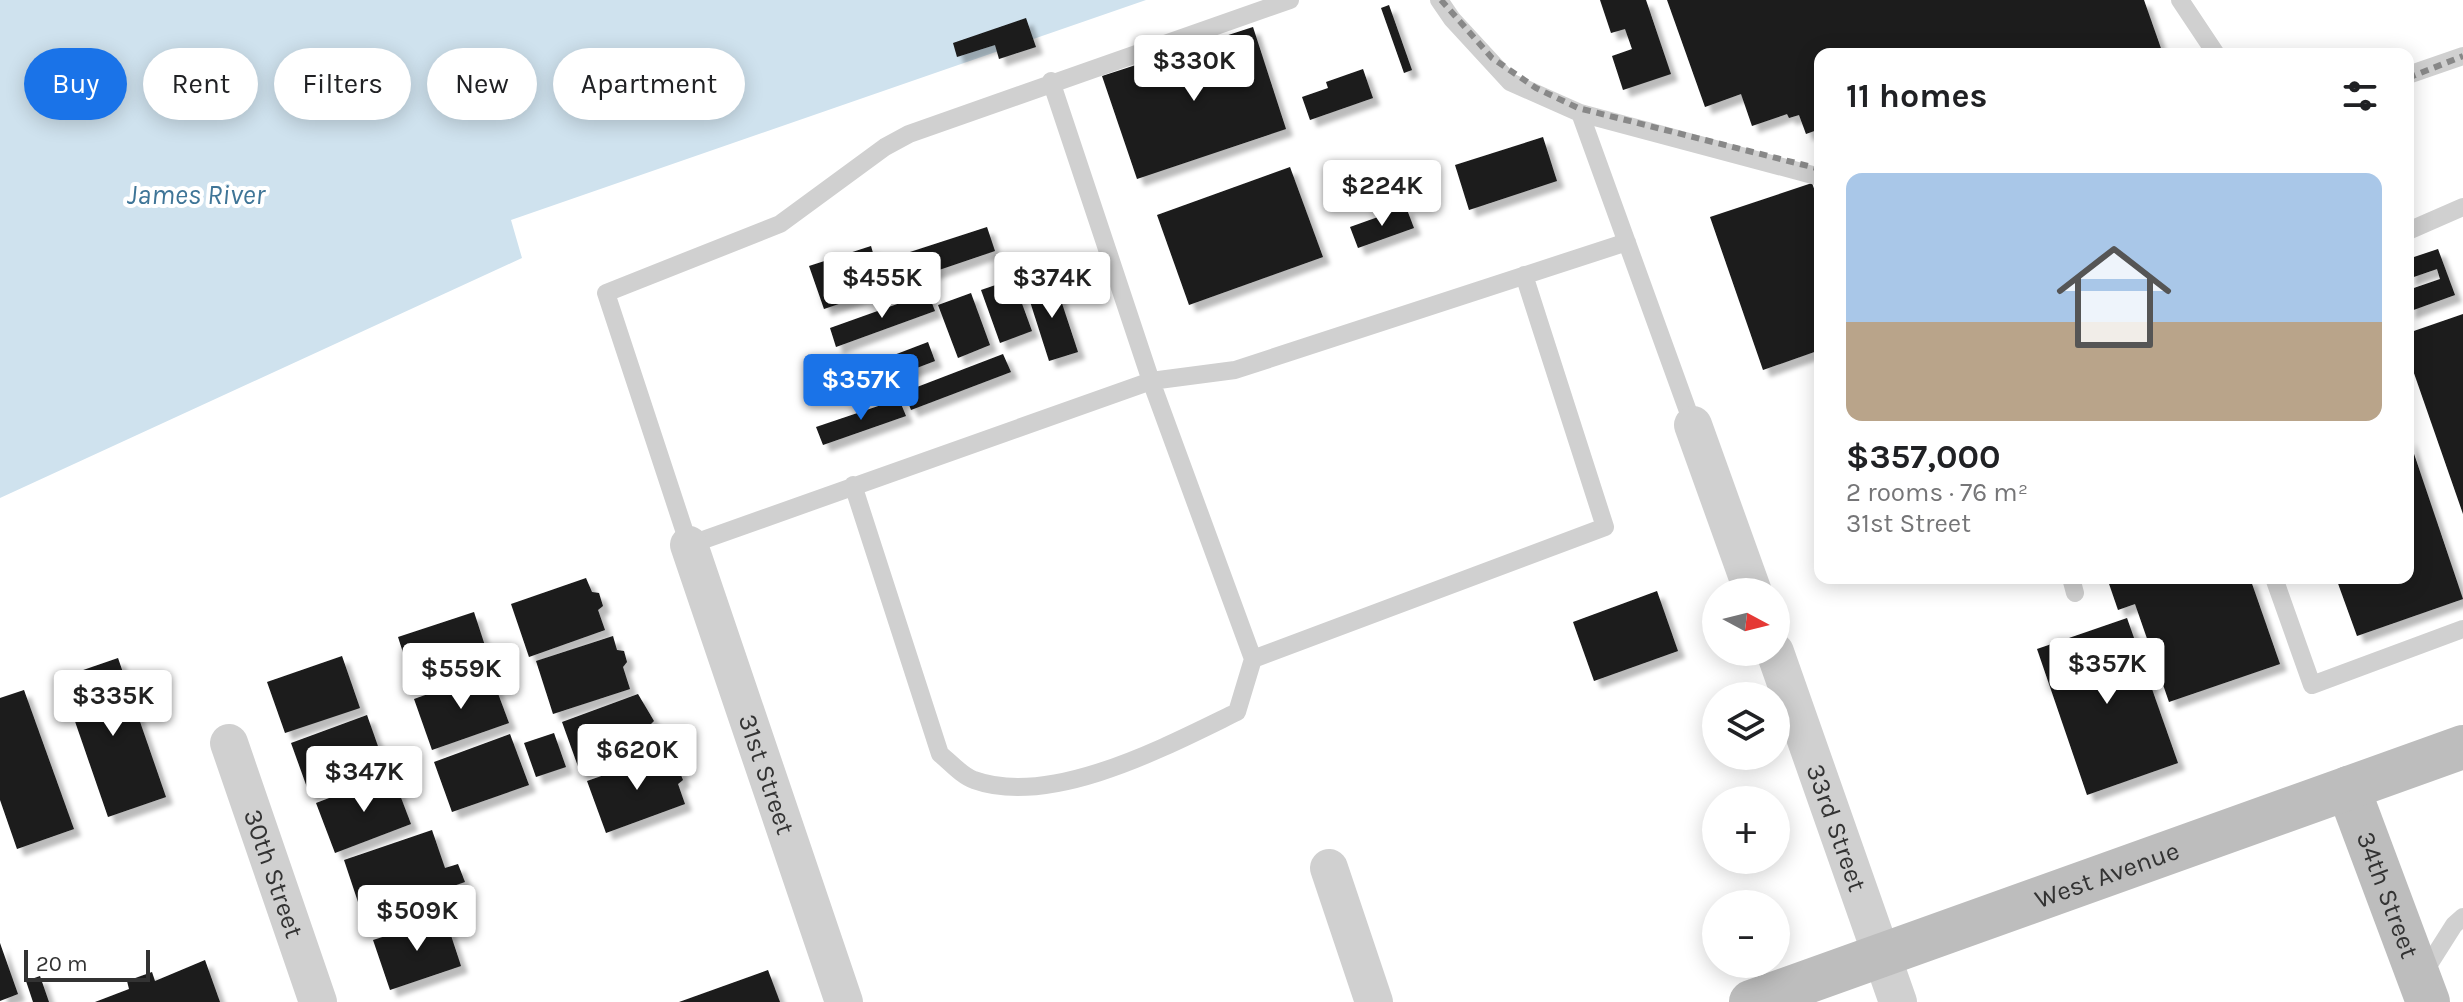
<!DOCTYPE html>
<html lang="en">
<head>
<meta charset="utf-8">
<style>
	:root { --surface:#fff; --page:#f2f2f2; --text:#202124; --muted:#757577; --line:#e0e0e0; --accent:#1a73e8 }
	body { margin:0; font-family:Karla,sans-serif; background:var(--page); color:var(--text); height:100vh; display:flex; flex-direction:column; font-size:30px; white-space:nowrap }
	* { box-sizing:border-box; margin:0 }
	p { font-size:26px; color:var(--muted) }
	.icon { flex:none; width:44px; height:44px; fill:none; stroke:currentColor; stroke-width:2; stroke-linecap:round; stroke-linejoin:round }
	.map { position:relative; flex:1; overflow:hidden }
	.side { position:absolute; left:1814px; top:48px; width:600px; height:536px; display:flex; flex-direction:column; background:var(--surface); border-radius:16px; box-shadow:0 4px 20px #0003 }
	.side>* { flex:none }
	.banner { position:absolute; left:24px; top:48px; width:760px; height:72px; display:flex; gap:16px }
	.needle { width:52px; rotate:97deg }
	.fabs { position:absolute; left:1702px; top:578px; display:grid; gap:16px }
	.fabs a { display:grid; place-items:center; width:88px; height:88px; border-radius:50%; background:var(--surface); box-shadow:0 4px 20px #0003; font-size:40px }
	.scale { position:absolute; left:24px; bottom:20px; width:126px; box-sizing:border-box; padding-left:8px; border:4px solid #333; border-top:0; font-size:22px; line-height:28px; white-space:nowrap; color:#333; -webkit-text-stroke:6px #fff; paint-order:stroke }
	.price { position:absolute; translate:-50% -68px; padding:0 18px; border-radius:8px; background:#fff; color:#222; font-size:26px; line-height:52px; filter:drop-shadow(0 2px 4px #0008) }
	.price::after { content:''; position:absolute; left:50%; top:48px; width:24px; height:18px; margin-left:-12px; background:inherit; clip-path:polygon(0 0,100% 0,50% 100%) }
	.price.active { background:var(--accent); color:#fff }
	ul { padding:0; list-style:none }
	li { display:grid; align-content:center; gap:16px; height:424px; padding:0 32px }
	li+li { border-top:2px solid var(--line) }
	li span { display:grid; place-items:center; height:248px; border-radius:16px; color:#555 }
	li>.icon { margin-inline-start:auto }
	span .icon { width:144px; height:144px; fill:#fffc; stroke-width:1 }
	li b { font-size:34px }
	h2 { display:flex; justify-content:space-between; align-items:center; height:96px; padding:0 32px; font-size:34px }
	.chip { padding:0 28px; border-radius:36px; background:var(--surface); box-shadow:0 4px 20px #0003; font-size:28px; line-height:72px }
	.chip.active { background:var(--accent); color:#fff }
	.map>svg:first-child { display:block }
	.water { fill:#cfe2ee }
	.building { fill:#1a1a1a; filter:url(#shadow) }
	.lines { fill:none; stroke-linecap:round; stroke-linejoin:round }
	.lane { stroke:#d0d0d0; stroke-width:18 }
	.street { stroke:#d0d0d0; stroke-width:38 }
	.secondary { stroke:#bdbdbd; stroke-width:44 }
	.rail { stroke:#888; stroke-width:6; stroke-dasharray:8 6; stroke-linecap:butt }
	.labels { text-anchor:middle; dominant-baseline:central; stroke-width:8; stroke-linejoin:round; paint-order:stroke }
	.street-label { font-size:26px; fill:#333; stroke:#fff }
	.water-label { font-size:28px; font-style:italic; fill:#3f7597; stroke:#fff }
</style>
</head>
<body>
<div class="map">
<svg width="2463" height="1002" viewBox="0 0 2463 1002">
	<defs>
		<filter id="shadow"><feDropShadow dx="7" dy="7" stdDeviation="2" flood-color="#0004"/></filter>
	</defs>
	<rect width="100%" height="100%" fill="#fff"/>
	<!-- water -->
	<path class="water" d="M0 0H1146L511 220 522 258 0 498Z"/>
	<!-- building -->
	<path class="building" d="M1600 0H1646L1671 74 1623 90 1612 56 1632 49 1625 29 1611 33Z
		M1667 0H2144L2163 54H1875L1874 50 1868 54H1820V129L1806 134 1799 115 1789 118 1787 114 1752 126 1741 94 1705 107Z
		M1389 5 1412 70 1404 73 1381 8Z
		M1026 18 1036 47 999 59 995 45 957 57 953 43Z
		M1253 27 1286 129 1137 179 1102 76Z
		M1363 69 1373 98 1310 120 1302 97 1328 88 1326 82Z
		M1543 137 1557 181 1469 210 1455 165Z
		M1290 167 1323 257 1189 305 1157 215Z
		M1812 183 1820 205V350L1763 370 1710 217Z
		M1406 207 1414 228 1358 248 1350 227Z
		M987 227 995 251 824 309 809 266 871 246 876 263Z
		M2438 249 2455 295 2408 312V290L2440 279 2437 269 2408 279V259Z
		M1013 279 1032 331 1000 343 981 290Z
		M1054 279 1078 352 1049 361 1026 289Z
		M928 293 935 311 836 347 830 328Z
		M971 293 990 345 958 358 938 305Z
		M2463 314V514L2408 356V333Z
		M928 342 935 361 846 395 839 376Z
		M1003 354 1011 372 911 410 904 392Z
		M899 399 906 416 823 445 816 427Z
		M2408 436 2463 599 2357 636 2336 578H2408Z
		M586 578 592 592 599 593 603 606 598 610 605 630 529 657 511 604Z
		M2107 578H2250L2280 664 2169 702 2135 604 2118 610Z
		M1657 591 1678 651 1594 681 1573 622Z
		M474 612 491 664 415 690 398 637Z
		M2127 618 2178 763 2087 795 2037 649Z
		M613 636 617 650 624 651 627 662 623 667 630 689 553 714 536 661Z
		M342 656 360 708 285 733 267 682Z
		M118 658 166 797 108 817 60 678Z
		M490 672 509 723 432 750 414 699Z
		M24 690 74 829 17 849 0 800V698Z
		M638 694 654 721 650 725 657 744 580 772 562 722Z
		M367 715 385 766 309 793 291 743Z
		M554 733 566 767 536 777 524 743Z
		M510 734 529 785 452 812 434 762Z
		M667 753 671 767 678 768 683 780 678 784 685 804 606 833 587 781Z
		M392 774 411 824 335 853 316 803Z
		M432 830 445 868 458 864 465 882 363 917 344 860Z
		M445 917 461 966 390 990 373 940Z
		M0 943 18 994 0 1001Z
		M205 960 220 1002H95L129 989 127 981 152 972 155 981Z
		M768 970 780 1002H679Z
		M40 976 49 1002H33L26 981Z"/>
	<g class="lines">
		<!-- lane -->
		<path class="lane" d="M1290 0 909 134 885 147 780 224 606 293 689 545 1151 381 1235 370 1627 242
			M1439 0 1452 19 1510 82 1580 113 1820 177
			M2180 0 2216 54
			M2408 75 2463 56
			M1051 81 1151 381 1253 659 1605 527 1524 275
			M1580 113 1693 425
			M2408 231 2463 207
			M853 485 940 754C950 762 962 776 974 780 1051 808 1167 746 1237 712L1253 659
			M2071 578 2075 593
			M2274 578 2312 685 2463 629
			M2421 977 2454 925 2463 917"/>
		<!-- street -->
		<g class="street">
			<path d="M1693 425 1753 592"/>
			<path id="s1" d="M689 545 844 1002"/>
			<path id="s2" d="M1775 652 1898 1002"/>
			<path id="s3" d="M229 743 318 1002"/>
			<path d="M1329 868 1374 1002"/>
		</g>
		<!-- secondary -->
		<g class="secondary">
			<path id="s4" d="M2348 788 2428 1002"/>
			<path id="s5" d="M1751 1002 2463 747"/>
		</g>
		<!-- rail -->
		<path class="rail" d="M1441 0 1492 58 1536 88 1578 108 1820 169
			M2408 78 2463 56"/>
	</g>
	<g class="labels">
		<!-- street labels -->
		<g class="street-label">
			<text stroke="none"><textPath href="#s1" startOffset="242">31st Street</textPath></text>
			<text stroke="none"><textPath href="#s2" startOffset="186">33rd Street</textPath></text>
			<text stroke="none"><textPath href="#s3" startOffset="138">30th Street</textPath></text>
			<text stroke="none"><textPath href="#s5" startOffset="378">West Avenue</textPath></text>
			<text stroke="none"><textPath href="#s4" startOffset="114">34th Street</textPath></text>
		</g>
		<!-- water labels -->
		<g class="water-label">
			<text x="196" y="194">James River</text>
		</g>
	</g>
</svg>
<div class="fabs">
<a><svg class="needle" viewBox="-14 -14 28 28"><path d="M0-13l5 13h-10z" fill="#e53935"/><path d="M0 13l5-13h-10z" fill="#757577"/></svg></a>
<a><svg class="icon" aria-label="layers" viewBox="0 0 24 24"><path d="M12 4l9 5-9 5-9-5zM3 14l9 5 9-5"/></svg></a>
<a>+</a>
<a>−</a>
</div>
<div class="scale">20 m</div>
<b class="price" style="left:1194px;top:103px">$330K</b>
<b class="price" style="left:1382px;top:228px">$224K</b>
<b class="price" style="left:882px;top:320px">$455K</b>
<b class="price" style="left:1052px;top:320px">$374K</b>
<b class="price active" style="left:861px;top:422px">$357K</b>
<b class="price" style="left:2107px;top:706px">$357K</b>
<b class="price" style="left:461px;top:711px">$559K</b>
<b class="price" style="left:113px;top:738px">$335K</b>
<b class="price" style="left:637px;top:792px">$620K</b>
<b class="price" style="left:364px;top:814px">$347K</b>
<b class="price" style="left:417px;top:953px">$509K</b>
<div class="banner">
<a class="chip active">Buy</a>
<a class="chip">Rent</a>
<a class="chip">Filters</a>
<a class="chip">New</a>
<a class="chip">Apartment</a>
</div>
<section class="side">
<h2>11 homes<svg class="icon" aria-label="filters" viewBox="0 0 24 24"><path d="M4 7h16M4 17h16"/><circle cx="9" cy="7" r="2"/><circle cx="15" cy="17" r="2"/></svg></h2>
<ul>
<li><span style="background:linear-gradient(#a9c7e8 60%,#b9a48a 0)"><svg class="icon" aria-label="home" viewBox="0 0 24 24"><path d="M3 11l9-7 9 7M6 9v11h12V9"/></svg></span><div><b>$357,000</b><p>2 rooms · 76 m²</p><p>31st Street</p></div></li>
</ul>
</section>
</div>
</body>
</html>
